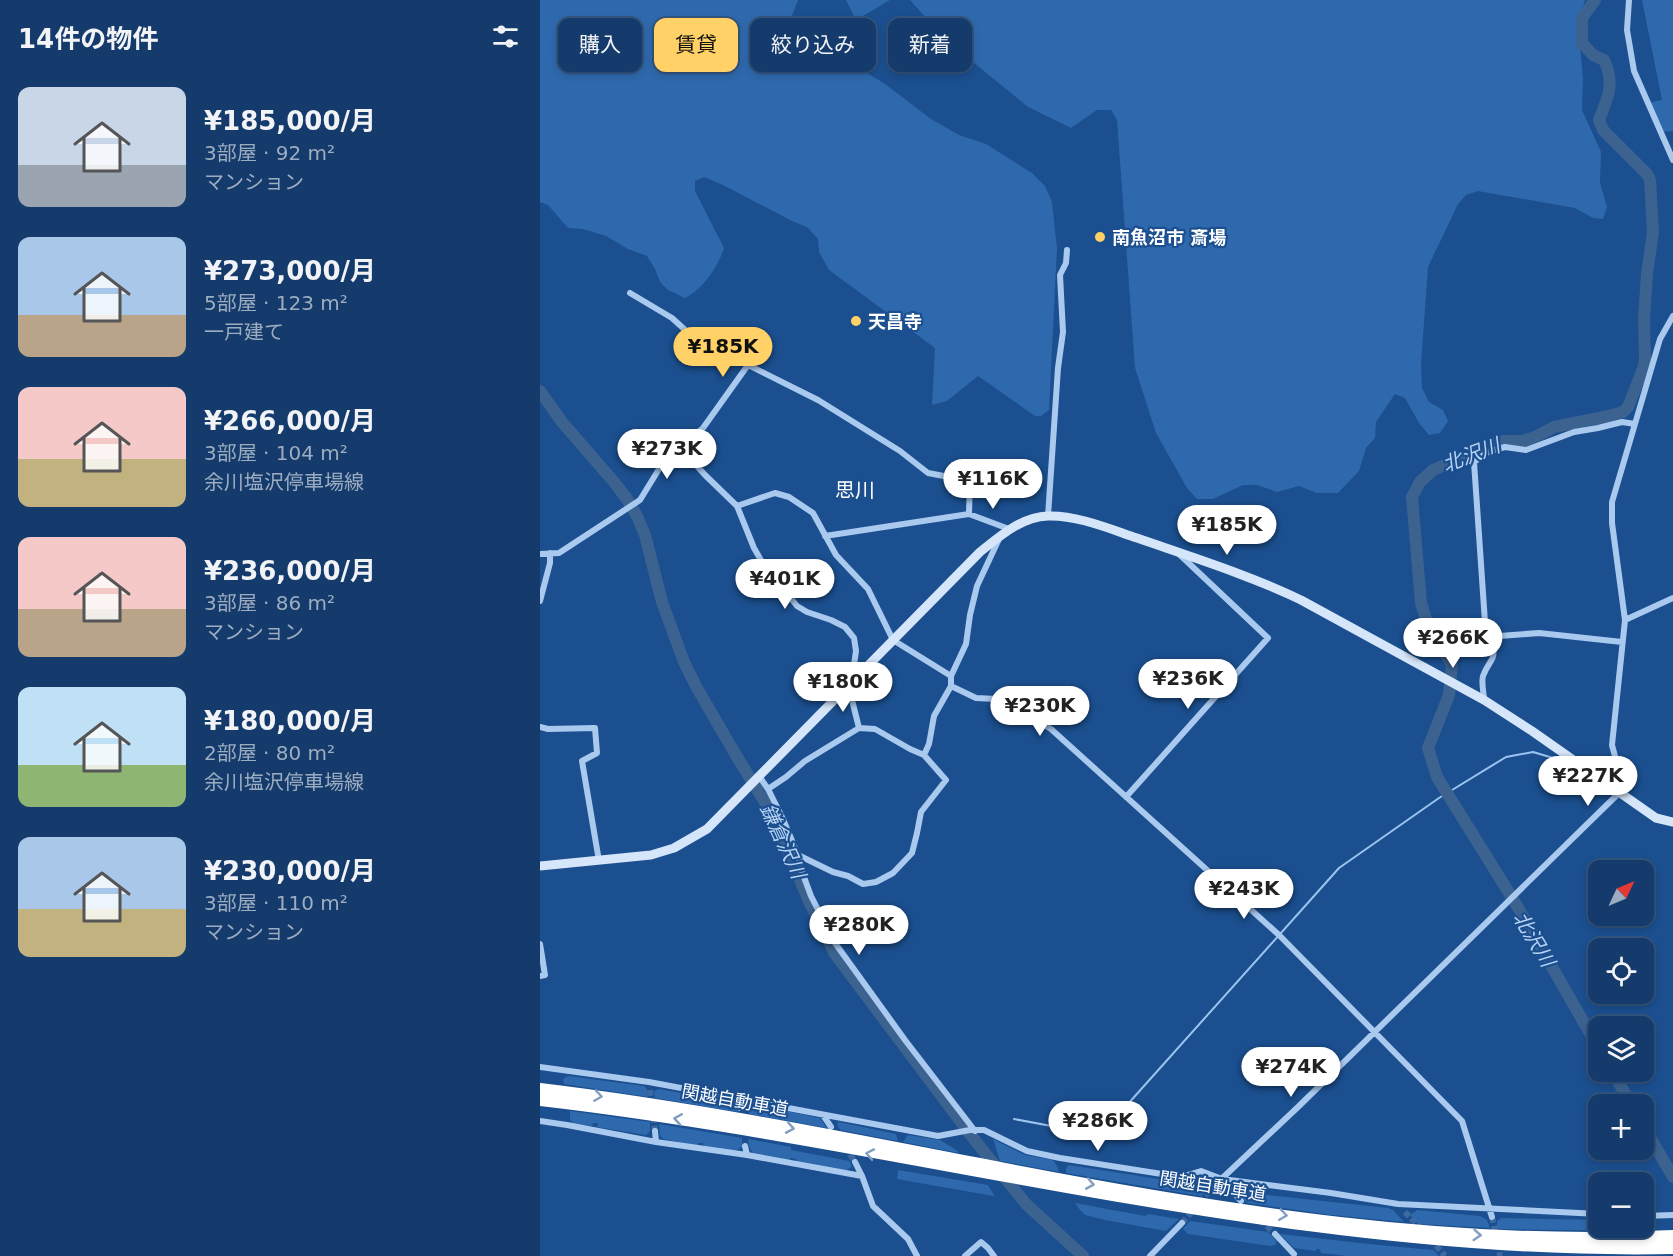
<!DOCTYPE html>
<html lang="ja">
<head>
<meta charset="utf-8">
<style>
	:root { --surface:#143b6b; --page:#214673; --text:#f1f3f6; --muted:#9dadc1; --line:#33557e; --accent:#ffd166 }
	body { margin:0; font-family:"DejaVu Sans","Noto Sans JP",sans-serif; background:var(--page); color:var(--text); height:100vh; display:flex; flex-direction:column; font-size:22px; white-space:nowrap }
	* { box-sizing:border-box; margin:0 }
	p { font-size:20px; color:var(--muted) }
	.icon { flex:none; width:33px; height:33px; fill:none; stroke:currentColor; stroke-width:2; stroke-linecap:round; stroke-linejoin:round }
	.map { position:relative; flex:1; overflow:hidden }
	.side { display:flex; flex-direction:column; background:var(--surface); width:540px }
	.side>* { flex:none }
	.hud { position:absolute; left:18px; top:18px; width:570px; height:54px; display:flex; gap:12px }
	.needle { width:39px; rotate:46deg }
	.buttons { position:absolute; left:1048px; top:860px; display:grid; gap:12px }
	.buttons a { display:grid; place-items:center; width:66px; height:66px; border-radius:12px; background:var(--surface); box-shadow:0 3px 9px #0003,0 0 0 2px var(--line); font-size:30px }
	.price { position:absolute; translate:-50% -51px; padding:0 14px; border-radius:21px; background:#fff; color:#222; font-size:20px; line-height:39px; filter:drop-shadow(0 2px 3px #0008) }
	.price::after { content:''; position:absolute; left:50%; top:36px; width:18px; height:14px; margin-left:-9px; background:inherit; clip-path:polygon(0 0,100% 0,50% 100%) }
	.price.current { background:var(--accent); color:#111 }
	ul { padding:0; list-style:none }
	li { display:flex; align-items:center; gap:18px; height:150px; padding:0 18px }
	li span { display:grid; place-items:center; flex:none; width:168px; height:120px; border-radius:12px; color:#555 }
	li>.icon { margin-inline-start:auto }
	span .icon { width:72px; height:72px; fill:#fffc; stroke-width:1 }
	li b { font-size:26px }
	h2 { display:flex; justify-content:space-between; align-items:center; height:72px; padding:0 18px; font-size:26px }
	.pill { padding:0 21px; border-radius:12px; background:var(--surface); box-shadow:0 3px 9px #0003,0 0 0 2px var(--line); font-size:21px; line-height:54px }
	.pill.current { background:var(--accent); color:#111 }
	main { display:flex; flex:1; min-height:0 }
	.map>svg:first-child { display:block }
	.green { fill:#2e69ad }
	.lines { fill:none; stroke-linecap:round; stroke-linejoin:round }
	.stream { stroke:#9cc4f0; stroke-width:2 }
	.river { stroke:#3c6290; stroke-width:12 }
	.minor-tunnel { stroke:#3d69a0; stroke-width:6; stroke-dasharray:6 3; stroke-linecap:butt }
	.minor { stroke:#a9c9ee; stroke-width:6 }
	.secondary { stroke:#d6e6fa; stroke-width:9 }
	.motorway { stroke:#fff; stroke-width:12 }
	.oneway { stroke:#829ec1 }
	.poi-dot { fill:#ffd166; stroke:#1b4f8f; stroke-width:2 }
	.labels { text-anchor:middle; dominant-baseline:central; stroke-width:4.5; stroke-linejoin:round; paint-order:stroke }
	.poi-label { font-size:18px; font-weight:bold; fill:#fff; stroke:#1b4f8f; text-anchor:start }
	.street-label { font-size:18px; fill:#fff; stroke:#1b4f8f }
	.water-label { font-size:20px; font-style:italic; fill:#b5d3f5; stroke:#1b4f8f }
	.neighbourhood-label { font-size:20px; fill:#fff; stroke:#1b4f8f }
</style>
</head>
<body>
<main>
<section class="side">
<h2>14件の物件<svg class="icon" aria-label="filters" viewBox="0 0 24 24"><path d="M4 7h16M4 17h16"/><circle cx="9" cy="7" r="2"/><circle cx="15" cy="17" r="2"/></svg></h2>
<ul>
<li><span style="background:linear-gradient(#c9d6e8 65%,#9aa5b1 0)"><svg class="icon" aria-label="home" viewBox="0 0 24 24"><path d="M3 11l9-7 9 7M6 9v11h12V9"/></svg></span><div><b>¥185,000/月</b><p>3部屋 · 92 m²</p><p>マンション</p></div></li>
<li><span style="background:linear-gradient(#a9c7e8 65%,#b9a48a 0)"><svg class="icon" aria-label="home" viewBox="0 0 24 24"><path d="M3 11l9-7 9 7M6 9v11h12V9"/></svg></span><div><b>¥273,000/月</b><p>5部屋 · 123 m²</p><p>一戸建て</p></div></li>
<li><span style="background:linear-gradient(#f6c9c9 60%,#c2b280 0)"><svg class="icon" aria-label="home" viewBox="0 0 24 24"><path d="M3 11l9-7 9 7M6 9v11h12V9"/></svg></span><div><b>¥266,000/月</b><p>3部屋 · 104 m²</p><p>余川塩沢停車場線</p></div></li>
<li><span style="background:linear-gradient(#f6c9c9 60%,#b9a48a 0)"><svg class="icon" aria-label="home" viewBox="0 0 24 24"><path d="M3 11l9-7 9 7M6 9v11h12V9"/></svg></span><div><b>¥236,000/月</b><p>3部屋 · 86 m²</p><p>マンション</p></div></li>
<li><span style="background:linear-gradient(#bfe0f5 65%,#8fb573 0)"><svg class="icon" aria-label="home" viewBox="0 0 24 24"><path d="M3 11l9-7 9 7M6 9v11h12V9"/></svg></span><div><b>¥180,000/月</b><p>2部屋 · 80 m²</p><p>余川塩沢停車場線</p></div></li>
<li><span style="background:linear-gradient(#a9c7e8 60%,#c2b280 0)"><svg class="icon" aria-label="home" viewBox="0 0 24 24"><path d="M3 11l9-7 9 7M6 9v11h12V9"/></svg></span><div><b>¥230,000/月</b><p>3部屋 · 110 m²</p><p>マンション</p></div></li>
</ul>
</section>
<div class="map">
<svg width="1133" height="1256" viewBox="0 0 1133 1256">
	<rect width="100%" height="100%" fill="#1b4f8f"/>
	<!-- green -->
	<path class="green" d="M0 0H258L250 21 255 30 283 51 298 55 345 84 391 119 419 135 446 144 492 173 505 186 512 202 517 248 509 410 501 416H495L438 376 407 401 392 405 395 348 289 270 279 252 278 239 267 227 252 221 183 185 164 177 155 181V191L184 248C178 267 163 289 145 298L128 290 120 282 115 269 107 256 88 249 66 236 43 229 28 228 8 205 0 202Z
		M306 0H350L316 20Z
		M370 0H1045L1038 22 1043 79 1042 110 1061 152 1060 183 1067 207 1063 219 1053 218 1035 208 938 191 926 195 918 204 888 267 881 364 882 388 889 402 903 410 908 421 900 433 889 435 879 423 865 398 855 394 836 422 835 438 826 448 819 471 798 493H777L759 486 737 492 717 485H703L673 499H657L647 488 616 433 595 368 577 120 571 110H557L531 128 488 107 406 40Z
		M1102 0H1133V131L1121 132 1108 103 1122 100Z
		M28 1076 104 1086 107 1089 108 1097 24 1084 23 1079Z
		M118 1089 193 1102 197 1106 198 1112 115 1098 114 1092Z
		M210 1104 280 1118 287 1128 209 1114Z
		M30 1111 110 1122V1131L106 1135 57 1127 58 1123H53L52 1126 34 1124 30 1120Z
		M299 1122 356 1134 358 1141 300 1130 297 1124Z
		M119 1124 202 1138V1147L195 1151 164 1147 163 1143H158V1146L123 1139 120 1135Z
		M368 1135 400 1140 418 1151 419 1153 363 1142Z
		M208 1139 251 1147V1150L309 1161 312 1166 307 1170H302L256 1162V1159L250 1158V1161L213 1154 209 1146Z
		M453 1139 485 1155 513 1160 517 1166 519 1172 460 1161Z
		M529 1165 663 1186 666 1192 661 1196 526 1173V1168Z
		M358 1170 448 1185 454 1195 453 1196 357 1179Z
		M709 1193 848 1208 853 1210 864 1222 792 1215 708 1203 701 1197Z
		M535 1203 605 1216 608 1214 639 1219 626 1231 565 1220 545 1215 540 1210Z
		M877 1210 940 1216 947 1220 950 1228 878 1224 870 1215Z
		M961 1218 1059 1220V1227H1095L1097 1231 957 1229V1221Z
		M650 1221 728 1232 737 1241 735 1245 730 1246 648 1234 643 1229Z
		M740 1234 838 1245 893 1250 899 1256H807L781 1253 780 1249H776V1251L754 1248Z"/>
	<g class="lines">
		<!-- stream -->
		<path class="stream" d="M474 1119 538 1131 570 1124 799 868 899 798 966 757 993 752 1020 760 1056 789"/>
		<!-- river -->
		<path class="river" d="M1055 0 1042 18V43L1053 55 1064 60C1075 83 1068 98 1059 120L1063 130 1107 174 1110 180 1113 232 1107 274 1104 318 1105 358 1104 366 1088 407 1083 412 1069 416 1014 427 995 437 983 441H963L893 470 880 482 872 497 881 603 888 625 912 665 909 695 888 748 897 777 976 904 1059 1049
			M0 391 22 422 74 482 87 499 97 516 105 535 122 602 144 662 157 688 197 757 233 815 268 899 295 954 433 1138 486 1204 543 1256
			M1072 1071 1091 1104
			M1104 1127 1133 1177"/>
		<!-- minor-tunnel -->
		<path class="minor-tunnel" d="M110 1090 115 1131
			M305 1147 315 1162
			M865 1212 881 1229
			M952 1217 960 1256
			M720 1220 735 1234
			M642 1223 675 1185
			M890 1239 905 1256"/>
		<!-- minor -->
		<path class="minor" d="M1089 0 1087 30 1094 71 1133 160
			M90 293 132 318 154 338 278 400 360 451 388 473 430 481 429 514
			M140 447 165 475 197 506 214 548 222 562 257 606 267 612 291 620 305 627 314 638 316 651 310 692 319 728
			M197 506 235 493 249 497 273 513 296 555 328 589 353 640 411 676
			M508 516 518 368 523 332 520 275 526 263 527 250
			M285 536 429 514 469 529
			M0 554 19 553 100 500 127 456 140 447 163 428 208 365
			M0 601 10 563V553
			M1085 620 1133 598
			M946 637 999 633 1082 642
			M411 686 436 698 457 699 476 708 511 729 739 935 922 1121 952 1217
			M944 700C944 693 941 683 943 676 950 657 961 659 946 637L934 462 948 452 965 447 986 450 1034 432 1058 428 1082 422 1095 424
			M0 727 8 729 55 728 57 753 42 761 59 861
			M219 776 228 789 242 817 258 855 261 869 271 896 295 943 365 1040 435 1131
			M228 789 246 777 265 761 319 728 335 729 370 749 384 755 389 744 394 716 411 686V676L426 644 430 615 437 586 459 539
			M586 797 728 638 639 554
			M258 855 293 872 308 876 323 884 336 882 353 873 372 853 377 833 381 812 406 780 384 755
			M0 944 5 975 0 976
			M0 1067 109 1082 398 1136 430 1130H444L487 1151 520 1158 641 1177 661 1171 682 1179 791 1193 858 1204 1059 1214
			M199 1099 200 1108
			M283 1115 291 1127
			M0 1121 27 1125 116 1142 207 1155 322 1176
			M115 1131 116 1142
			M205 1146 207 1155
			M315 1162 322 1176 333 1206 368 1239 377 1256
			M682 1179 701 1201
			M675 1185 758 1107 1079 793 1081 779 1072 745 1085 620 1072 523V502L1120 339 1133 316
			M1104 1216 1133 1215
			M735 1234 754 1254
			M425 1256 441 1242 448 1248 454 1256
			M610 1256 642 1223"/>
		<!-- secondary -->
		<path class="secondary" d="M0 866 111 855 134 848 167 829 440 552C460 536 481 517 508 516 537 515 570 529 597 538 652 557 709 575 761 600L944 700 992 731 1116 818 1133 822"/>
		<!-- motorway -->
		<path class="motorway" d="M0 1089C158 1108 314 1140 470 1170 688 1212 911 1247 1133 1236
			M0 1100C378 1144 749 1256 1133 1248"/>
	</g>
	<!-- one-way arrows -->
	<defs><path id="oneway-chevron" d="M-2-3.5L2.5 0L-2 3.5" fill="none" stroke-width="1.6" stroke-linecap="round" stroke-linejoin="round" transform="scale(1.5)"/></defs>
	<g class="oneway">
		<use href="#oneway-chevron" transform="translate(58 1096) rotate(8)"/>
		<use href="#oneway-chevron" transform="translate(138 1119) rotate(-171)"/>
		<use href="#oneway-chevron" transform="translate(250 1128) rotate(10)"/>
		<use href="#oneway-chevron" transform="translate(330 1154) rotate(-169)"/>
		<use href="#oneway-chevron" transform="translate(550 1184) rotate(10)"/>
		<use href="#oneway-chevron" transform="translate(743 1215) rotate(8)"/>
		<use href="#oneway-chevron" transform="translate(937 1235) rotate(4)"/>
	</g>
	<!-- markers -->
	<g class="poi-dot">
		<circle cx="560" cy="237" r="6"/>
		<circle cx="316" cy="321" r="6"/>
	</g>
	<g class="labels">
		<!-- poi labels -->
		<g class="poi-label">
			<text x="572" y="237">南魚沼市 斎場</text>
			<text x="328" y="321">天昌寺</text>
		</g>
		<!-- street labels -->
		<g class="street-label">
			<text transform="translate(195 1100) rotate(10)">関越自動車道</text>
			<text transform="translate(673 1186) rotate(9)">関越自動車道</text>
		</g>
		<!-- water labels -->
		<g class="water-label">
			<text transform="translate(931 455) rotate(-21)">北沢川</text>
			<text transform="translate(243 841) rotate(65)">鎌倉沢川</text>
			<text transform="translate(994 939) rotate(59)">北沢川</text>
		</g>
		<!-- neighbourhood labels -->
		<g class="neighbourhood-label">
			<text x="315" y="490">思川</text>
		</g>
	</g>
</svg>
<div class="buttons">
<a><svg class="needle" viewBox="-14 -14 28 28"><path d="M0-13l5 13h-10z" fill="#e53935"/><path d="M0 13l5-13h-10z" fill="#9dadc1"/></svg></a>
<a><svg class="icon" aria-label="locate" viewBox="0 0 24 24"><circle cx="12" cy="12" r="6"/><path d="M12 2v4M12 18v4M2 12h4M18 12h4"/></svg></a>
<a><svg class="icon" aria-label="layers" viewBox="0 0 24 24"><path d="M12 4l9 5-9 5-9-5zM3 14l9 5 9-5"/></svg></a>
<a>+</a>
<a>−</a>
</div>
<b class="price current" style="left:183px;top:378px">¥185K</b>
<b class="price" style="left:127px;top:480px">¥273K</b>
<b class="price" style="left:453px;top:510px">¥116K</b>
<b class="price" style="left:687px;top:556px">¥185K</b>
<b class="price" style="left:245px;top:610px">¥401K</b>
<b class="price" style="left:913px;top:669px">¥266K</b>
<b class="price" style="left:648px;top:710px">¥236K</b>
<b class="price" style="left:303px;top:713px">¥180K</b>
<b class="price" style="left:500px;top:737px">¥230K</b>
<b class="price" style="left:1048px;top:807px">¥227K</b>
<b class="price" style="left:704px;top:920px">¥243K</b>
<b class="price" style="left:319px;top:956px">¥280K</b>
<b class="price" style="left:751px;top:1098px">¥274K</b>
<b class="price" style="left:558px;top:1152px">¥286K</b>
<div class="hud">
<a class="pill">購入</a>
<a class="pill current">賃貸</a>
<a class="pill">絞り込み</a>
<a class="pill">新着</a>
</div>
</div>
</main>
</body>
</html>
